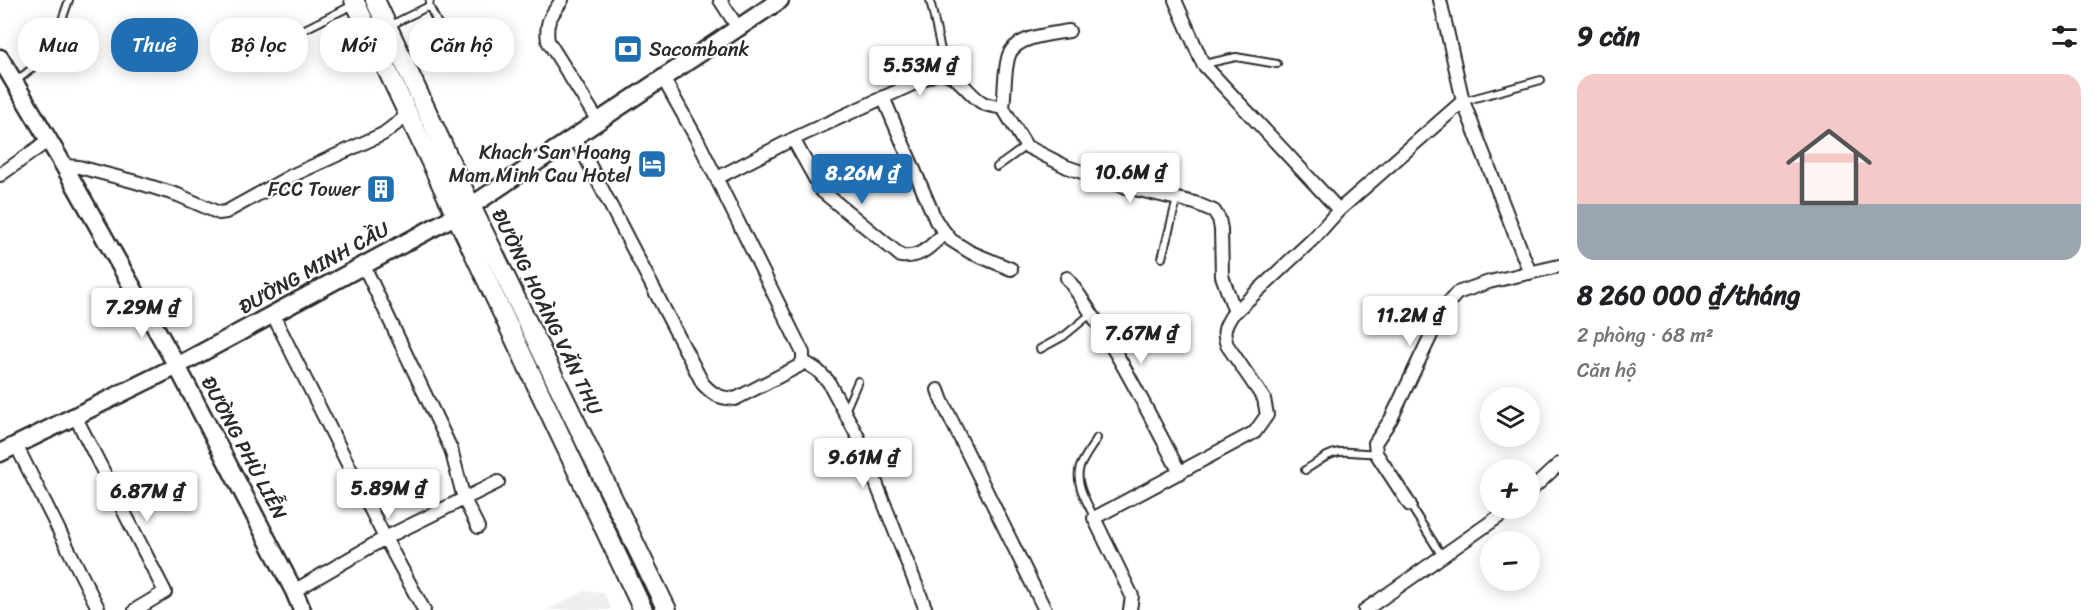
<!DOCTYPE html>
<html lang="vi">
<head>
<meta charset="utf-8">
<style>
	:root { --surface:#fff; --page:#f6f6f6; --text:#202124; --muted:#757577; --line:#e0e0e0; --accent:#1f6fb2 }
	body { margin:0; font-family:Sriracha,sans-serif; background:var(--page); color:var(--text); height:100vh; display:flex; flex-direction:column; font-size:22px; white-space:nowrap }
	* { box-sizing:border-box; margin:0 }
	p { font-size:20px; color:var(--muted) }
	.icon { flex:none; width:33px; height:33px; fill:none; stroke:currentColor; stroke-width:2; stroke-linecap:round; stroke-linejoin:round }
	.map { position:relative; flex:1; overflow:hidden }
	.sheet { display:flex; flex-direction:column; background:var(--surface); width:540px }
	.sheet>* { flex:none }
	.top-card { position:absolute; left:18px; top:18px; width:570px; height:54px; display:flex; gap:12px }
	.controls { position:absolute; left:1480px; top:387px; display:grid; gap:12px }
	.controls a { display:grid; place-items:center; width:60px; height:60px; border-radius:50%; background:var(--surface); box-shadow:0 3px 15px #0003; font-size:30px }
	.price { position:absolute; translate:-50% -51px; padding:0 14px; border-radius:6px; background:#fff; color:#222; font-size:20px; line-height:39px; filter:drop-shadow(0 2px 3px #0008) }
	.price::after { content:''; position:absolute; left:50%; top:36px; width:18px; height:14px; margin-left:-9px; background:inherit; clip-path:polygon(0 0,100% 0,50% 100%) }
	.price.selected { background:var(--accent); color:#fff }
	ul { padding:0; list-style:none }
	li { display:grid; align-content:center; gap:12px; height:318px; padding:0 18px }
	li+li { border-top:2px solid var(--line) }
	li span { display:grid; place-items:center; height:186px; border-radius:18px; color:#555 }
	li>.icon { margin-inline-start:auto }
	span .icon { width:108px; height:108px; fill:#fffc; stroke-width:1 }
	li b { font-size:26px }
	h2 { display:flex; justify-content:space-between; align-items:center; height:72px; padding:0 18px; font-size:26px }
	.pill { padding:0 21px; border-radius:24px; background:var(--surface); box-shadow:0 3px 15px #0003; font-size:21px; line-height:54px }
	.pill.selected { background:var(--accent); color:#fff }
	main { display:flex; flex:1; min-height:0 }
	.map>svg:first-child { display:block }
	.built { fill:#efefef }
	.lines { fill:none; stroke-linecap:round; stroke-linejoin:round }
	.lane-casing { stroke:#2b2b2b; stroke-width:10 }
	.street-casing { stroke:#2b2b2b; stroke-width:16 }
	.secondary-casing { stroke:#2b2b2b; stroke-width:21 }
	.primary-casing { stroke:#2b2b2b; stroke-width:22 }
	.lane { stroke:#fff; stroke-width:6 }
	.street { stroke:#fff; stroke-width:12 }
	.secondary { stroke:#fff; stroke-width:16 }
	.primary { stroke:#fff; stroke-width:18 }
	.labels { text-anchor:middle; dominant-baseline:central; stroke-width:4.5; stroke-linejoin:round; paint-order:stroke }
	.poi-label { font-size:20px; fill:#2b2b2b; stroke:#fff; text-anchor:end }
	.street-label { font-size:20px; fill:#2b2b2b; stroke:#fff }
</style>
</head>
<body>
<main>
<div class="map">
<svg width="1559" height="610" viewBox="0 0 1559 610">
	<rect width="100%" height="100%" fill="#fff"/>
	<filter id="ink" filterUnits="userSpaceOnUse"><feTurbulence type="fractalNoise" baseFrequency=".0167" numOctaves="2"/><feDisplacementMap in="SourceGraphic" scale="12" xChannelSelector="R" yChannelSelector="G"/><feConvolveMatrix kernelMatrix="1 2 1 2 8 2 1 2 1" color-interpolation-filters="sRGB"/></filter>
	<g filter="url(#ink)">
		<!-- built -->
		<path class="built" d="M584 591 604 593 612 610H547Z"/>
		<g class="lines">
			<!-- lane casing -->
			<g class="lane-casing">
				<path id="lane" d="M930 0 946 73
					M429 6 449 46
					M391 25 429 6 430 0
					M305 29 353 5
					M1204 64 1236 57 1277 64
					M15 82 50 54 69 0
					M1464 101 1541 80
					M997 167 1026 146
					M1162 258 1177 199
					M1040 349 1064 336 1092 313
					M845 411 858 381
					M1305 470C1316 464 1327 453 1340 452 1352 451 1362 454 1375 453
					M1410 505 1442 556
					M1094 517C1088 504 1074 483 1080 467 1084 457 1092 447 1097 438"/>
			</g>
			<!-- street casing -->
			<g class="street-casing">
				<path id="street" d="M562 0C551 16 545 21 548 41L598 121
					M720 0 738 28
					M1175 0 1203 64 1339 210
					M1440 0 1463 101 1530 273
					M883 97 936 221 951 240 970 252 1011 269
					M1003 108 1026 146 1067 167 1126 187 1195 203 1214 211 1219 219 1221 229 1222 276 1235 312
					M575 137 703 384C713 395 720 398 735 399L799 366 803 361V353L698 141 663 78
					M793 139 822 191 901 256C922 258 930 246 945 233
					M64 166 79 167 136 182 178 195 219 213 226 212 291 176 383 134 408 115
					M0 175 49 140
					M717 178 793 139 939 72C960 74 967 94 983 103 989 106 996 106 1003 108 1005 92 1004 69 1009 55 1016 36 1052 34 1069 31
					M363 264 451 449 464 499 478 527
					M1067 278C1112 339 1145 406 1180 473
					M273 315 385 538 424 610
					M803 361 817 370 828 381 858 437 926 610
					M938 390 942 401 1045 610
					M75 416 165 592 135 610
					M16 445 99 610
					M1530 491 1559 464
					M1410 505 1376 453 1375 443 1391 419 1444 308 1457 293 1489 282 1559 266
					M294 591 385 538 498 482
					M1130 610 1132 596 1094 518 1255 432 1267 415 1264 399 1227 345C1222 332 1225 326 1232 315L1314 238 1339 210 1463 101
					M1365 610 1511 508"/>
			</g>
			<!-- secondary casing -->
			<g class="secondary-casing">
				<path id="secondary" d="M0 58 64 166 177 366 294 591 302 610
					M471 206 780 0
					M0 453 177 366 455 216"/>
			</g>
			<!-- primary casing -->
			<g class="primary-casing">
				<path id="primary" d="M354 0 643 610
					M375 0 471 206 667 610"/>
			</g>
			<!-- lane -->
			<use href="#lane" class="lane"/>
			<!-- street -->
			<use href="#street" class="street"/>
			<!-- secondary -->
			<use href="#secondary" class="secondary"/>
			<!-- primary -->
			<use href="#primary" class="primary"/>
		</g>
	</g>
	<!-- icons -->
	<defs>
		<g id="bank-square" transform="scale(1.5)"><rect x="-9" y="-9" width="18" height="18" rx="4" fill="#1f6fb2" stroke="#fff"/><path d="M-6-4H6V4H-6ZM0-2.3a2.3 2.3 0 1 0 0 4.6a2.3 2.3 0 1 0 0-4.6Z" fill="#fff"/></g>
		<g id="hotel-square" transform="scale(1.5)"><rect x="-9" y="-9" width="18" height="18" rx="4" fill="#1f6fb2" stroke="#fff"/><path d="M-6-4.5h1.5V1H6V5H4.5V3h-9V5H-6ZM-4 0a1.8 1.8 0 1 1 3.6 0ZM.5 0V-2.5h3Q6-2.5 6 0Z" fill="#fff"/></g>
		<g id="building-square" transform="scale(1.5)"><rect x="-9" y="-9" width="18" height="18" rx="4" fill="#1f6fb2" stroke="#fff"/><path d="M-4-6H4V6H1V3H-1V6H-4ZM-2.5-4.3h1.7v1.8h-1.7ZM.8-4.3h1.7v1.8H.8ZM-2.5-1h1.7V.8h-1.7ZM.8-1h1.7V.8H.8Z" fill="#fff"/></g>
	</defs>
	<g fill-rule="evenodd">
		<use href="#bank-square" x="628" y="49"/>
		<use href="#hotel-square" x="652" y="164"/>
		<use href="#building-square" x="381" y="189"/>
	</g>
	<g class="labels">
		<!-- poi labels -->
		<g class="poi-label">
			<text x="649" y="49" text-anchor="start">Sacombank</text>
			<text x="631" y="152">Khach San Hoang<tspan x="631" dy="23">Mam Minh Cau Hotel</tspan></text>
			<text x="360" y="189">FCC Tower</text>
		</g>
		<!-- street labels -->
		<g class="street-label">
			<text transform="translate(314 268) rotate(-29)">ĐƯỜNG MINH CẦU</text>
			<text transform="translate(547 312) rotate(64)">ĐƯỜNG HOÀNG VĂN THỤ</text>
			<text transform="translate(244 448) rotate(62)">ĐƯỜNG PHÙ LIỄN</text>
		</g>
	</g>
</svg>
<div class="controls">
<a><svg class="icon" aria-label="layers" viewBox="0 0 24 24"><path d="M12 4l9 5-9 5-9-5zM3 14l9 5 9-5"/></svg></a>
<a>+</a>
<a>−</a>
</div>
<b class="price" style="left:920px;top:97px">5.53M ₫</b>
<b class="price" style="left:1130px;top:204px">10.6M ₫</b>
<b class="price selected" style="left:862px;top:205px">8.26M ₫</b>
<b class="price" style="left:142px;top:339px">7.29M ₫</b>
<b class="price" style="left:1410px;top:347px">11.2M ₫</b>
<b class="price" style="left:1141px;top:365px">7.67M ₫</b>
<b class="price" style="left:863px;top:489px">9.61M ₫</b>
<b class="price" style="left:388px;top:520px">5.89M ₫</b>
<b class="price" style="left:147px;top:523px">6.87M ₫</b>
<div class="top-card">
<a class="pill">Mua</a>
<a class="pill selected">Thuê</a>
<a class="pill">Bộ lọc</a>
<a class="pill">Mới</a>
<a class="pill">Căn hộ</a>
</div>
</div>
<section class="sheet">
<h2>9 căn<svg class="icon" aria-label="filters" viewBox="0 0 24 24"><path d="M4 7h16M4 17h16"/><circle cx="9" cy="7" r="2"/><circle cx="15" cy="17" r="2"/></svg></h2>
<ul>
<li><span style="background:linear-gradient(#f6c9c9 70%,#9aa5b1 0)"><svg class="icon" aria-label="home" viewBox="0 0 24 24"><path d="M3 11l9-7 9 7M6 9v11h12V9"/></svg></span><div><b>8 260 000 ₫/tháng</b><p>2 phòng · 68 m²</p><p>Căn hộ</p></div></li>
</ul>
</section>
</main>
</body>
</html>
